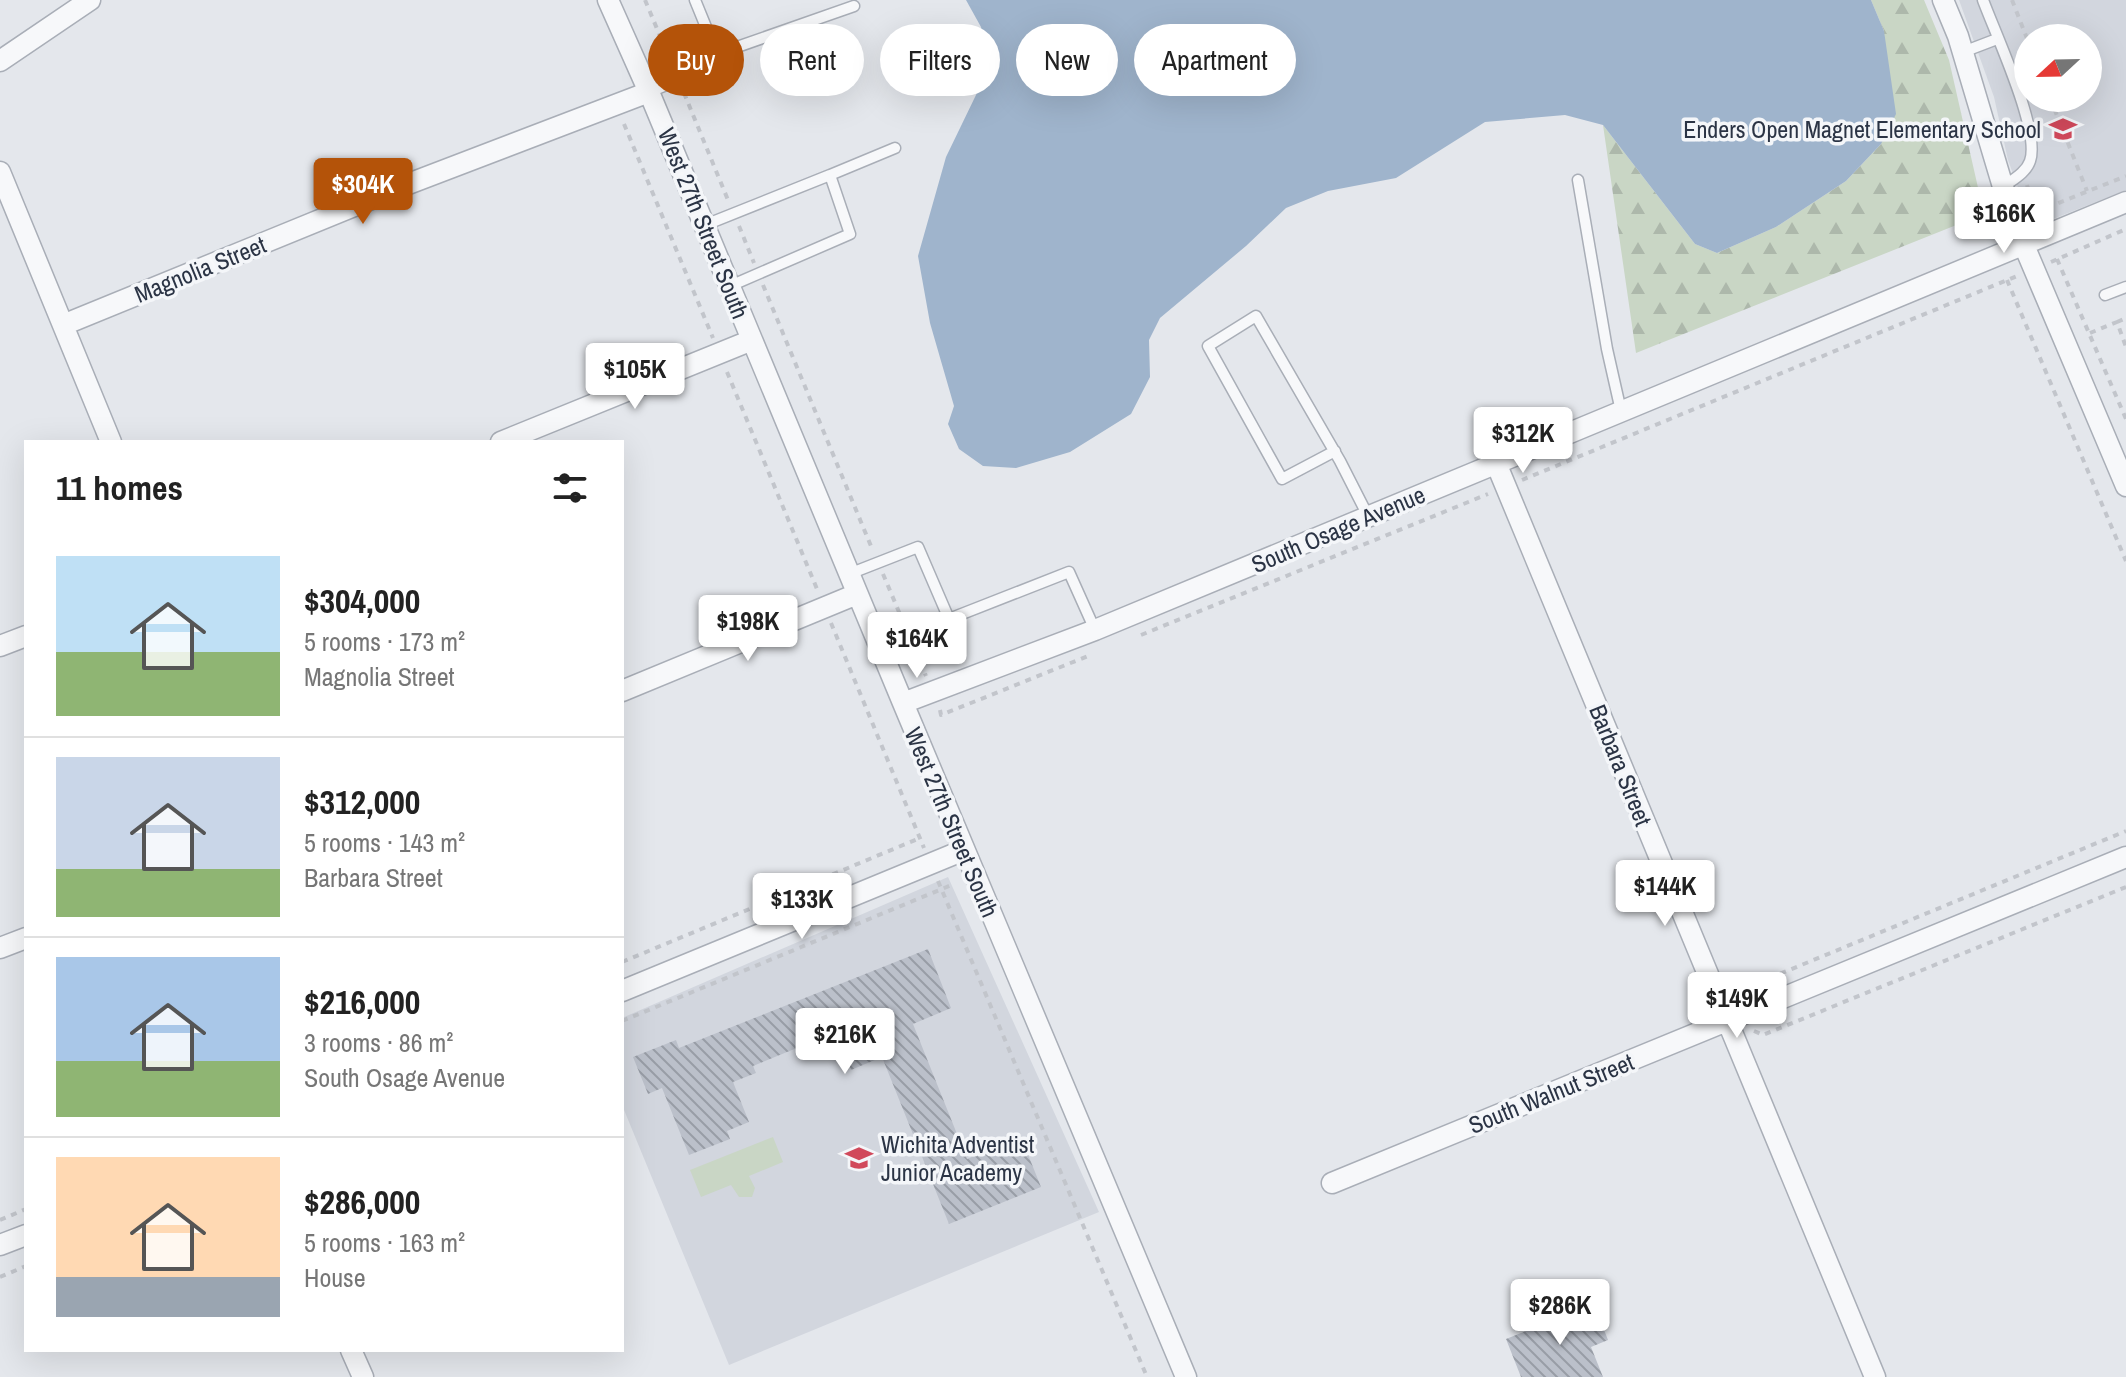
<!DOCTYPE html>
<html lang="en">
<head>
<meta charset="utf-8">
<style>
	:root { --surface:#fff; --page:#f6f6f6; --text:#222; --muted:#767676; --line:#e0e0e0; --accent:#b45309 }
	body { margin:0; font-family:"Archivo Narrow",sans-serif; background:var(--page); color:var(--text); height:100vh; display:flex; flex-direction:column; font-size:30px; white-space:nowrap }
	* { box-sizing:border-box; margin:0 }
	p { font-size:26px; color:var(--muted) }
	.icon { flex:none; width:44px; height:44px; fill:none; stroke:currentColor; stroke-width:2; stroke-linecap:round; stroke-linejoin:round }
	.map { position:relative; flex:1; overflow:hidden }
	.drawer { position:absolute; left:24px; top:440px; width:600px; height:912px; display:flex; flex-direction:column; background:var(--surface); border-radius:0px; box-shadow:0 8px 32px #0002 }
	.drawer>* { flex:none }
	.hud { position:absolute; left:648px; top:24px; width:760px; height:72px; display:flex; gap:16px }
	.needle { width:52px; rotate:248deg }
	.tools { position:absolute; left:2014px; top:24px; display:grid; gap:16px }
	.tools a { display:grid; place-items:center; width:88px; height:88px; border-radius:50%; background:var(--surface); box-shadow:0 8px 32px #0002; font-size:40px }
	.price { position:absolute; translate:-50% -68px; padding:0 18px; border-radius:8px; background:#fff; color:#222; font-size:26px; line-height:52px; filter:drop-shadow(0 2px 4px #0008) }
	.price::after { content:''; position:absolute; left:50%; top:48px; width:24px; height:18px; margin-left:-12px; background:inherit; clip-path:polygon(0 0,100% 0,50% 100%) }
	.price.active { background:var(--accent); color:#fff }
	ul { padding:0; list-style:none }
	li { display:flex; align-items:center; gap:24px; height:200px; padding:0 32px }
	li+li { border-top:2px solid var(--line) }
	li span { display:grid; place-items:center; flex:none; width:224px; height:160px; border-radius:0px; color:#555 }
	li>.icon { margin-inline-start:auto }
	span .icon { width:96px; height:96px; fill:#fffc; stroke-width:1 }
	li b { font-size:34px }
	h2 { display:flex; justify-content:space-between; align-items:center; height:96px; padding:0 32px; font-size:34px }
	.chip { padding:0 28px; border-radius:36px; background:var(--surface); box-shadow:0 8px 32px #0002; font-size:28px; line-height:72px }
	.chip.active { background:var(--accent); color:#fff }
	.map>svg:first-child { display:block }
	.built { fill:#d2d6de; fill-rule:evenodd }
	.forest { fill:url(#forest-firs) }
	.park { fill:#c9d6c5 }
	.water { fill:#9fb4cc }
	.building { fill:url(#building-back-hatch) }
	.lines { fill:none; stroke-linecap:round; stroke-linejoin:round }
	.lane-casing { stroke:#a9aeb7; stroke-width:13 }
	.street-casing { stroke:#a9aeb7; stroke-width:23 }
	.path { stroke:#c2c5cb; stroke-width:4; stroke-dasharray:6 6; stroke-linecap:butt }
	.lane { stroke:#f7f8fa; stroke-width:10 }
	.street { stroke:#f7f8fa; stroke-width:20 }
	.labels { text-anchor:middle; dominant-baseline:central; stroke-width:7; stroke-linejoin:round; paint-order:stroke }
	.poi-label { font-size:24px; fill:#2b3445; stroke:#f4f6f9; text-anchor:end }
	.street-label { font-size:24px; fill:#2b3445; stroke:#f4f6f9 }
</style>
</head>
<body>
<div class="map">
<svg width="2126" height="1377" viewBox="0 0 2126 1377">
	<defs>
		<pattern id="forest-firs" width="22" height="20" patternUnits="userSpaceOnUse" patternTransform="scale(2)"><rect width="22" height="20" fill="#c9d6c5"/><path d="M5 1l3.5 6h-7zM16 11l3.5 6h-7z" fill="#adb8ab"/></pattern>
		<pattern id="building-back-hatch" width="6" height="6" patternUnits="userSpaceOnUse" patternTransform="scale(2)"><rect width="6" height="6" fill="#bbc0ca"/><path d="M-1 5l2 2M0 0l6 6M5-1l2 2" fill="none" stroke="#989da6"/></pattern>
	</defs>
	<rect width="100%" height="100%" fill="#e4e7ec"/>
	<!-- built -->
	<path class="built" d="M1959 0H2126V190L2043 223 2029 218 2008 160 1994 97ZM2028 38H2088V98H2028Z
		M948 877 1099 1212 729 1365 622 1105V1018Z"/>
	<!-- forest -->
	<path class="forest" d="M1871 0H1924L1949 60 1984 214 1636 353 1603 125 1695 244 1717 253 1776 227 1846 181 1881 144 1884 31Z"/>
	<!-- park -->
	<path class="park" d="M773 1137 783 1162 749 1176 755 1188 752 1197H739L731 1185 701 1197 690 1170Z"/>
	<!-- water -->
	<path class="water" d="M966 0H1871L1884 31 1896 114 1881 144 1846 181 1776 227 1717 253 1695 244 1603 125 1565 115 1485 122 1396 178 1328 191 1286 208 1246 246 1160 318 1149 340 1150 377 1131 414 1070 452 1016 468 983 466 959 449 948 424 954 406 930 323 918 256 946 157 990 66 981 27Z"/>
	<!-- building -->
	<path class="building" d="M928 949 951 1008 913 1024 967 1159 1021 1137 1041 1187 949 1224 882 1057 851 1070 836 1032 753 1066 756 1073 733 1082 749 1122 727 1131 730 1139 689 1155 662 1088 648 1094 633 1057 676 1040 679 1048Z
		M1594 1304 1608 1340 1591 1347 1603 1377H1521L1506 1339Z"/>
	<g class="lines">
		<!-- lane casing -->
		<g class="lane-casing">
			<path id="lane" d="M695 0 717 54
				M1983 0C1995 33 2041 131 2030 161 2026 173 2012 180 2003 187
				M1963 52 1997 39
				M649 92 711 67 717 54 854 6
				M830 175 895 148
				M1578 180 1607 349 1621 411
				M705 225 830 175 850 234 730 286
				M2105 295 2126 287
				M1335 451 1282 479 1208 346 1256 316 1340 461 1368 516
				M849 574 918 547 949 619 1069 572 1095 630"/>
		</g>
		<!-- street casing -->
		<g class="street-casing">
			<path id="street" d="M608 0 649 92 903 703 1186 1377
				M1943 0 1958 36 2012 217 2126 486
				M0 61 90 0
				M0 172 111 442
				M63 325 403 186 649 92
				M501 442 752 340
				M1496 463 1875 1377
				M0 646 26 636
				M622 691 857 594
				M903 703 1095 630 2126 202
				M0 948 26 938
				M622 991 964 850
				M1332 1183 2126 857
				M0 1245 26 1235
				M351 1350 363 1377"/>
		</g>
		<!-- path -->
		<path class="path" d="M645 0 673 67
			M2012 0 2028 41
			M684 93 728 200
			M2050 98 2087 191
			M624 124 713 338
			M2027 185 2038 219
			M2036 212 2126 176
			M739 226 754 263
			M2057 259 2126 419
			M2051 262 2126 229
			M2007 280 2126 561
			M763 285 873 551
			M2117 322 2126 318
			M2090 333 2117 322 2126 347
			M727 372 817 589
			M1522 480 2017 276
			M883 574 926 676
			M831 623 924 848
			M1141 635 1488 494
			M940 710 941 715 1088 656
			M938 881 1147 1377
			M622 962 920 838
			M1736 992 2126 831
			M622 1021 954 884
			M1754 1031 1763 1035 2126 887
			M0 1220 26 1209
			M0 1277 26 1266"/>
		<!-- lane -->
		<use href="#lane" class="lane"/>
		<!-- street -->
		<use href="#street" class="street"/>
	</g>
	<!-- icons -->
	<defs>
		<g id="school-bare" transform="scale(2.16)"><path d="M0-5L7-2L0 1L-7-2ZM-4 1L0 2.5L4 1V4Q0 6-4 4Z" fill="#d1495b" stroke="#f4f6f9" stroke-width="2.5" paint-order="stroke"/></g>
	</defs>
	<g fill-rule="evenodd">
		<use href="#school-bare" x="2063" y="129"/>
		<use href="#school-bare" x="859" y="1158"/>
	</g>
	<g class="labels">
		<!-- poi labels -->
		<g class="poi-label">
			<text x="2041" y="129">Enders Open Magnet Elementary School</text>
			<text x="881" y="1144" text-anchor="start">Wichita Adventist<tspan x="881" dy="28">Junior Academy</tspan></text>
		</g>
		<!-- street labels -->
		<g class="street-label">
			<text transform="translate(704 223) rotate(68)">West 27th Street South</text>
			<text transform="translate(200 269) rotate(-22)">Magnolia Street</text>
			<text transform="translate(1338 529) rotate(-23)">South Osage Avenue</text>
			<text transform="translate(1621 765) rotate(68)">Barbara Street</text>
			<text transform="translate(952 822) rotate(67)">West 27th Street South</text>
			<text transform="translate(1551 1093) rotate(-22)">South Walnut Street</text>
		</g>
	</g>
</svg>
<div class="tools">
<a><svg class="needle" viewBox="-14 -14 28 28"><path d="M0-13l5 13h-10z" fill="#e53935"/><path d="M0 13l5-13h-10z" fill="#767676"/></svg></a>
</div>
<b class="price active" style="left:363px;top:226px">$304K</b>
<b class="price" style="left:2004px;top:255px">$166K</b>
<b class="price" style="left:635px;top:411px">$105K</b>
<b class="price" style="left:1523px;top:475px">$312K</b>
<b class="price" style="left:748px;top:663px">$198K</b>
<b class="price" style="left:917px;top:680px">$164K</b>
<b class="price" style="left:1665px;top:928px">$144K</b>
<b class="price" style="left:802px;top:941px">$133K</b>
<b class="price" style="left:1737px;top:1040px">$149K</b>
<b class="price" style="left:845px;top:1076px">$216K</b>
<b class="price" style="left:1560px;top:1347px">$286K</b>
<div class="hud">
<a class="chip active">Buy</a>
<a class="chip">Rent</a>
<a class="chip">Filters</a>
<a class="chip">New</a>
<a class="chip">Apartment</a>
</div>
<section class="drawer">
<h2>11 homes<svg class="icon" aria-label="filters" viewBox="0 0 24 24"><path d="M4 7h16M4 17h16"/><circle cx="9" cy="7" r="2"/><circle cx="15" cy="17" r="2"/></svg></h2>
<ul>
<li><span style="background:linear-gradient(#bfe0f5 60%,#8fb573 0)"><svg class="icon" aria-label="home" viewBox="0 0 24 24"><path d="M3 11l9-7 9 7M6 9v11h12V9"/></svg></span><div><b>$304,000</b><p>5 rooms · 173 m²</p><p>Magnolia Street</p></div></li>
<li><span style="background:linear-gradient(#c9d6e8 70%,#8fb573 0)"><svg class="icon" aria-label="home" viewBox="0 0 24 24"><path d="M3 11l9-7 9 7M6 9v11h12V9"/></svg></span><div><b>$312,000</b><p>5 rooms · 143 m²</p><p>Barbara Street</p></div></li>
<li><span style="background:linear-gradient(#a9c7e8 65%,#8fb573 0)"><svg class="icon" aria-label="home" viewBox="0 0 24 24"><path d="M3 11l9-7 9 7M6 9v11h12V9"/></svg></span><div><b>$216,000</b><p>3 rooms · 86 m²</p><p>South Osage Avenue</p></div></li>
<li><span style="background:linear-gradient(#ffd9b3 75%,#9aa5b1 0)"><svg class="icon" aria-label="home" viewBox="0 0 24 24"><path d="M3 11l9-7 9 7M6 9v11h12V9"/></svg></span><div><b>$286,000</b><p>5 rooms · 163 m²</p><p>House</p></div></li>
</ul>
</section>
</div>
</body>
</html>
